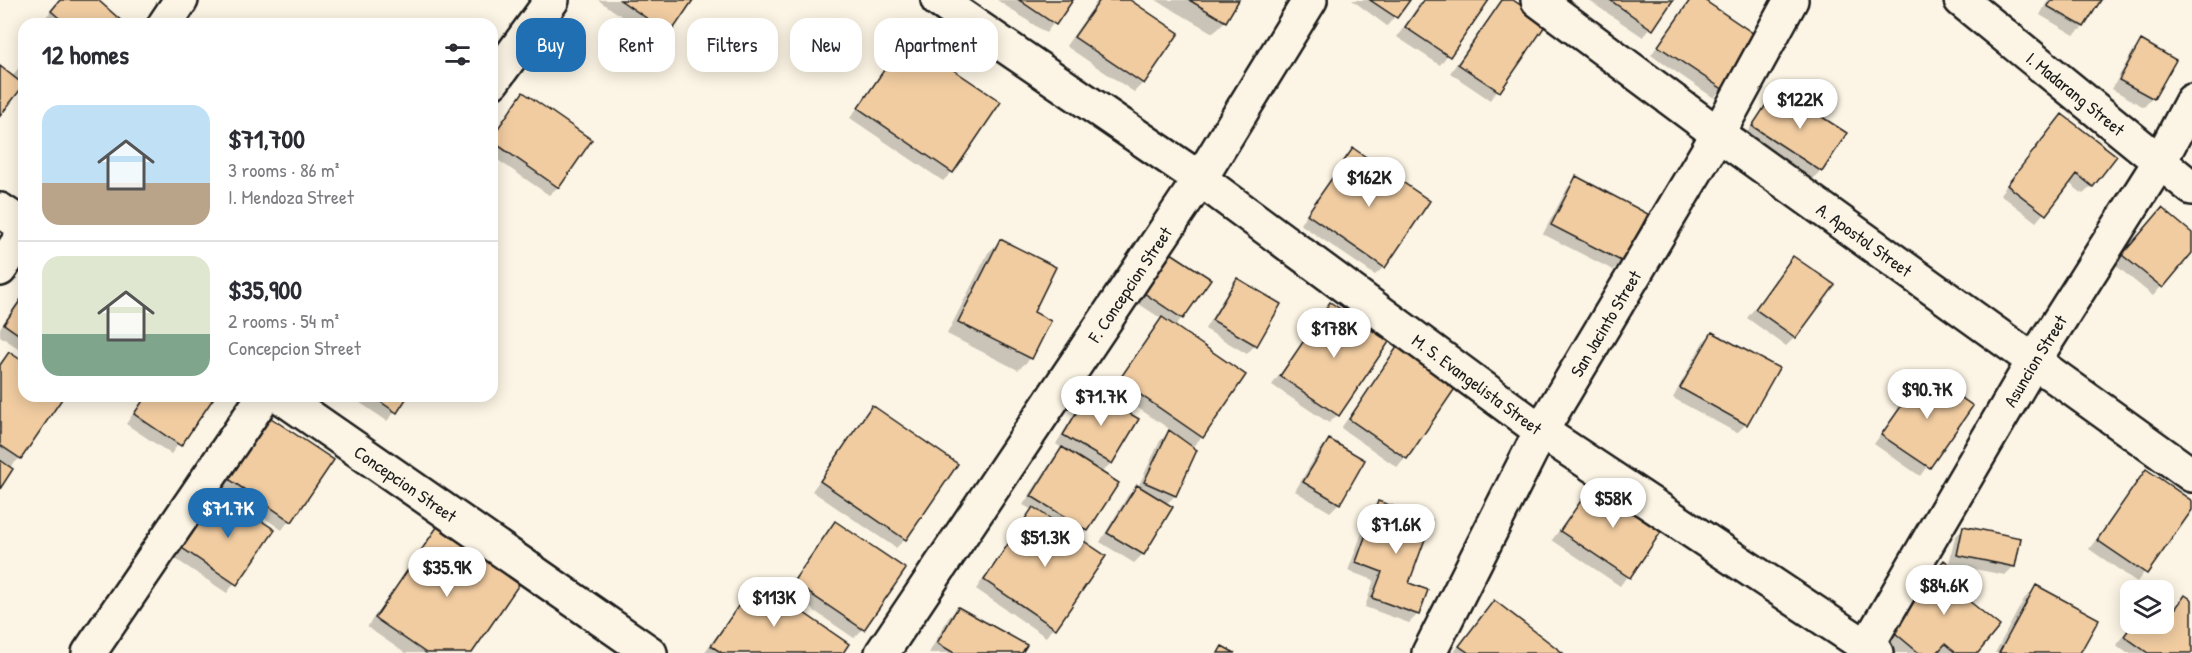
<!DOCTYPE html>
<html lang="en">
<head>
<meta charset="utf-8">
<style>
	:root { --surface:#fff; --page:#f2f2f3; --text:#2b2b33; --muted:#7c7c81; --line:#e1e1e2; --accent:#1f6fb2 }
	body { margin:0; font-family:"Patrick Hand",sans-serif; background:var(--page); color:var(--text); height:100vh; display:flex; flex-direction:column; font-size:22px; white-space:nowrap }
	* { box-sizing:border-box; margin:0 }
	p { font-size:20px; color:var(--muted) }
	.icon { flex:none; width:33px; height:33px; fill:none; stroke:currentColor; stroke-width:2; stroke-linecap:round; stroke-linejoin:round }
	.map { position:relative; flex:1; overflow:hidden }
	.panel { position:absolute; left:18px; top:18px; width:480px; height:384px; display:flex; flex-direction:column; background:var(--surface); border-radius:18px; box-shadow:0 3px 15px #0003 }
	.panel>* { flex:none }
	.banner { position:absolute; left:516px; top:18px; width:570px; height:54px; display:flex; gap:12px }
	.buttons { position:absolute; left:2120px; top:580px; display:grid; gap:12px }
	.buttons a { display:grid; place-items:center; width:54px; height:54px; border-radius:12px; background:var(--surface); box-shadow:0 3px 15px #0003; font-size:30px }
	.price { position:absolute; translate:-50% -51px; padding:0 14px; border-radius:21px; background:#fff; color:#222; font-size:20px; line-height:39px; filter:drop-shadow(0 2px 3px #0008) }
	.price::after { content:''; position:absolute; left:50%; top:36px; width:18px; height:14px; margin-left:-9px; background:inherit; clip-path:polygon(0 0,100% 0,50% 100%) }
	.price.active { background:var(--accent); color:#fff }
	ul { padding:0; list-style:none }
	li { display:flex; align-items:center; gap:18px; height:150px; padding:0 24px }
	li+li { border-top:2px solid var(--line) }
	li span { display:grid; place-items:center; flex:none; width:168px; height:120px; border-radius:18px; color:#555 }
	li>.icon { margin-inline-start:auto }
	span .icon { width:72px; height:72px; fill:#fffc; stroke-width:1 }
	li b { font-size:26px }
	h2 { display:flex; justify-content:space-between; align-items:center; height:72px; padding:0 24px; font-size:26px }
	.pill { padding:0 21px; border-radius:18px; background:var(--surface); box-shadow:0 3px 15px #0003; font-size:21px; line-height:54px }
	.pill.active { background:var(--accent); color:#fff }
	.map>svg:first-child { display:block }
	.shadow { fill:#0003 }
	.building { fill:#f1cca1; stroke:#1c1c1c; stroke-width:1.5 }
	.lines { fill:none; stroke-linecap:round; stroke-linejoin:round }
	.street-casing { stroke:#1c1c1c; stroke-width:38 }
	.secondary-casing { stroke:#1c1c1c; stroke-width:38 }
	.street { stroke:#fcf5e5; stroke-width:33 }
	.secondary { stroke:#fcf5e5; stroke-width:33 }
	.labels { text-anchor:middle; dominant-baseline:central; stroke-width:4.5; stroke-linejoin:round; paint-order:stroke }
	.street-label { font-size:18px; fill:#1c1c1c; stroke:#fcf5e5 }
</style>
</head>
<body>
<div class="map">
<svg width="2192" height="653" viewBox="0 0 2192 653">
	<rect width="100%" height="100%" fill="#fcf5e5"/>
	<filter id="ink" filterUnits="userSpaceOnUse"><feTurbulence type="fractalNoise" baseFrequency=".0167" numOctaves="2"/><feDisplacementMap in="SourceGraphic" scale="12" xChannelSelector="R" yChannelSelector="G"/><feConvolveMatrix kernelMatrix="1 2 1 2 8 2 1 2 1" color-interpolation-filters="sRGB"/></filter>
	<g filter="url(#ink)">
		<!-- shadow -->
		<path class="shadow" d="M61 0H95L123 24H47L43 20Z
			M598 0H691L660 42Z
			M997 0H1071L1046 33Z
			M1098 0H1128L1143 83 1134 92 1066 46Z
			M1156 0H1237L1225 21 1213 33Z
			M1352 0H1408L1387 26Z
			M1422 0H1488L1440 65 1397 37Z
			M1502 0H1510L1545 24 1490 100 1450 73Z
			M1588 0H1672L1643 37Z
			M1690 0H1701L1758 39 1714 98 1651 55Z
			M2048 0H2099L2083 27 2074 35 2040 15Z
			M906 40 952 172 943 181 850 118Z
			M2142 42 2152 98 2144 107 2112 89 2133 51Z
			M24 60V87L0 114V68L12 77Z
			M1778 90 1821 171 1812 180 1744 136Z
			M523 94 558 187 549 195 492 156V135Z
			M2062 116 2092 186 2083 194 2069 183 2036 222 2000 194Z
			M1353 150 1384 267 1375 275 1300 224Z
			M1577 178 1646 214 1622 261 1613 270 1543 234 1568 187Z
			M2153 218 2192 235V251L2153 296 2114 264Z
			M1000 241 1032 313 1031 358 1018 370 947 334 988 253Z
			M1171 254 1182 318 1174 327 1202 437 1193 446 1182 438 1180 440 1195 451 1175 496 1166 504 1143 554 1134 563 1100 542 1128 495 1138 487 1160 441 1171 430 1111 390 1162 319 1136 302Z
			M1794 258 1795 337 1786 346 1747 318Z
			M1238 280 1279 304 1255 345 1247 354 1205 329 1229 289Z
			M24 293V352L0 336V328Z
			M1330 304 1337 415 1329 423 1272 385Z
			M1712 333 1746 424 1737 433 1673 398 1703 342Z
			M1398 349 1406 458 1397 467 1341 428Z
			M9 354 24 364V396H62L20 458 9 468 0 486V363Z
			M1925 374 1971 406 1920 476 1874 444Z
			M1090 392 1137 419 1111 463 1101 473 1117 484 1087 530 1078 539 1104 557 1046 637 976 589 1032 510 1023 505 1054 457 1063 449 1056 444 1082 401Z
			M145 396H214L171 454 126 424Z
			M350 396H407L387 421Z
			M873 407 905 539 896 548 812 491Z
			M260 426 332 461 282 530 219 487Z
			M1329 440 1339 503 1330 512 1295 491 1320 449Z
			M2147 471 2192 502V507L2137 582 2089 549Z
			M1596 481 1663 526 1620 586 1552 540Z
			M221 495 273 530 227 593 174 558Z
			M1378 503 1418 614 1409 623 1365 607 1374 580 1348 571 1370 511Z
			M835 523 863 629 854 638 785 591Z
			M1964 528 2014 566 2005 575 1949 564 1955 537Z
			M437 529 470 653H405L367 627Z
			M1944 562 1961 596 1976 653H1892L1878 641Z
			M756 582 841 653H704Z
			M2036 587 2078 653H1995L2024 599Z
			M2185 597 2192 602V653H2127L2116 645 2132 624 2164 623Z
			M1494 602 1560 653H1453Z
			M958 608 1020 653H929L949 617Z"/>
		<!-- building -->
		<path class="building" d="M60 0H98L125 24H66L51 11Z
			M620 0H693L670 34Z
			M1019 0H1073L1056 25Z
			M1100 0H1130L1179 33 1144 84 1074 37Z
			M1189 0H1239L1226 22Z
			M1370 0H1410L1397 18Z
			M1424 0H1489L1450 57 1405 27Z
			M1502 0H1513L1547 23 1500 92 1458 64Z
			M1610 0H1673L1653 30Z
			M1690 0H1704L1760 38 1724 90 1658 46Z
			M2051 0H2101L2084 27 2047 6Z
			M906 38 1001 102 953 173 858 108Z
			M2141 40 2176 60 2154 99 2119 80Z
			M0 66 24 85 0 116Z
			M1777 88 1847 133 1822 172 1752 126Z
			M523 92 592 140 559 188 492 141V137Z
			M2062 114 2117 156 2093 187 2077 174 2046 215 2007 185Z
			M1353 148 1430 201 1385 268 1307 214Z
			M1576 176 1648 214 1623 262 1551 225Z
			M2162 208 2192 233V253L2163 288 2122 255Z
			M1000 239 1056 267 1034 312 1051 321 1032 359 958 322Z
			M1171 253 1211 279 1183 319 1144 293Z
			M1793 256 1835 285 1796 338 1755 309Z
			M1237 278 1281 304 1257 346 1212 320Z
			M24 295V338L4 324Z
			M1330 302 1389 342 1339 416 1280 376Z
			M1162 317 1246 375 1203 438 1119 380Z
			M1712 332 1779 368 1747 425 1680 388Z
			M1397 347 1456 387 1407 459 1349 419Z
			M9 352 24 362V396H64L21 459 0 445V365Z
			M1925 372 1973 406 1930 468 1881 435Z
			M1090 390 1139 419 1112 464 1063 435Z
			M146 396H215L181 446 134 414Z
			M372 396H408L397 413Z
			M872 405 958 464 906 540 820 481Z
			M268 416 334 460 292 522 226 477Z
			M1169 430 1197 450 1176 496 1144 482Z
			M1329 439 1365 460 1340 504 1303 482Z
			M1062 447 1119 483 1088 531 1031 496Z
			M0 460 13 469 0 489Z
			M2146 469 2192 501V510L2147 574 2097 540Z
			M1596 479 1665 526 1630 578 1560 531Z
			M1137 485 1173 507 1144 555 1107 533Z
			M220 493 275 530 237 585 182 548Z
			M1378 501 1432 520 1409 583 1428 590 1419 615 1372 598 1382 572 1356 562Z
			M1033 507 1106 556 1056 629 984 580Z
			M835 521 906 569 864 630 793 582Z
			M1963 526 2021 538 2015 567 1957 555Z
			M437 527 520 583 472 653H426L375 618Z
			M1944 560 1973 583 1963 596 2000 626 1978 653H1956L1945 644 1937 653H1919L1889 628Z
			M756 580 849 644 843 653H722L711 646Z
			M2036 585 2099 619 2080 653H1999Z
			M2185 595 2192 600V653H2148L2124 636 2133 624 2166 622Z
			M1494 600 1563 653H1469L1459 646Z
			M958 607 1027 645 1022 653H954L937 643Z
			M1222 646 1235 653H1218Z"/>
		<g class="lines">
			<!-- street casing -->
			<g class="street-casing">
				<g id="street">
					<path id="s1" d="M1538 0 1718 134 2192 475"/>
					<path id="s2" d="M1961 0 2192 188"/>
					<path d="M165 24 181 0"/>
					<path d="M0 210 24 226"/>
					<path d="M0 269 24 234"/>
					<path id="s3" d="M280 396 650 653"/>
					<path id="s4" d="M882 653 1200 179 1310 0"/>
					<path id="s5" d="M1863 653 2033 362 2159 163 2192 101"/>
				</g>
			</g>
			<!-- secondary casing -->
			<g class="secondary-casing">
				<g id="secondary">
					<path id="s6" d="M938 0 1200 179 1541 431 1876 653"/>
					<path d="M492 82 552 0"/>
					<path d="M89 653 264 396"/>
					<path id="s7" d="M1429 653 1541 431 1718 134 1791 0"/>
				</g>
			</g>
			<!-- street -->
			<use href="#street" class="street"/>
			<!-- secondary -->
			<use href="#secondary" class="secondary"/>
		</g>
	</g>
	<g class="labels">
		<!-- street labels -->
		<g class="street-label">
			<text stroke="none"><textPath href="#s2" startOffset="148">I. Madarang Street</textPath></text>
			<text stroke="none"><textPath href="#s1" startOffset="405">A. Apostol Street</textPath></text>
			<text stroke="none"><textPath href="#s4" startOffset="444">F. Concepcion Street</textPath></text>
			<text stroke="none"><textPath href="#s7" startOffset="374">San Jacinto Street</textPath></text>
			<text stroke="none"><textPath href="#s5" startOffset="339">Asuncion Street</textPath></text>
			<text stroke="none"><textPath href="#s6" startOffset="662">M. S. Evangelista Street</textPath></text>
			<text stroke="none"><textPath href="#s3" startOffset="153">Concepcion Street</textPath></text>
		</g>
	</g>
</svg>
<div class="buttons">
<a><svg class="icon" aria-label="layers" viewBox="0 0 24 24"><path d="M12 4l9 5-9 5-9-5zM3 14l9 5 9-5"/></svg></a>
</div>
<b class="price" style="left:1800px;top:130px">$122K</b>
<b class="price" style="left:1369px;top:208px">$162K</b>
<b class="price" style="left:1334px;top:359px">$178K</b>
<b class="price" style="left:1927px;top:420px">$90.7K</b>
<b class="price" style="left:1101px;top:427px">$71.7K</b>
<b class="price" style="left:1613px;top:529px">$58K</b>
<b class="price active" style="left:228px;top:539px">$71.7K</b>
<b class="price" style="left:1396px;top:555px">$71.6K</b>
<b class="price" style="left:1045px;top:568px">$51.3K</b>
<b class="price" style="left:447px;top:598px">$35.9K</b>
<b class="price" style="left:1944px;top:616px">$84.6K</b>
<b class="price" style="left:774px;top:628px">$113K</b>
<div class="banner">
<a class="pill active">Buy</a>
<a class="pill">Rent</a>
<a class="pill">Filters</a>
<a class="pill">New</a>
<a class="pill">Apartment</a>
</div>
<section class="panel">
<h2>12 homes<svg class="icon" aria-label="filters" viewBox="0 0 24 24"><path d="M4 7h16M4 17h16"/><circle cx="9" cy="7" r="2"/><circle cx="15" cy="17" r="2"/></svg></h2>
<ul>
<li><span style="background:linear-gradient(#bfe0f5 65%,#b9a48a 0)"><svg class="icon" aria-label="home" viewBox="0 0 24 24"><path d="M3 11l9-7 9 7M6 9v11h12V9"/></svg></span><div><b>$71,700</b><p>3 rooms · 86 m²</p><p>I. Mendoza Street</p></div></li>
<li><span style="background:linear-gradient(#dfe7d0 65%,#7fa58c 0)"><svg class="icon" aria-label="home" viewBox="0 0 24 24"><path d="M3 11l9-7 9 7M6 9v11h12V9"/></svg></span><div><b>$35,900</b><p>2 rooms · 54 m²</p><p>Concepcion Street</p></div></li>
</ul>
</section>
</div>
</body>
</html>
